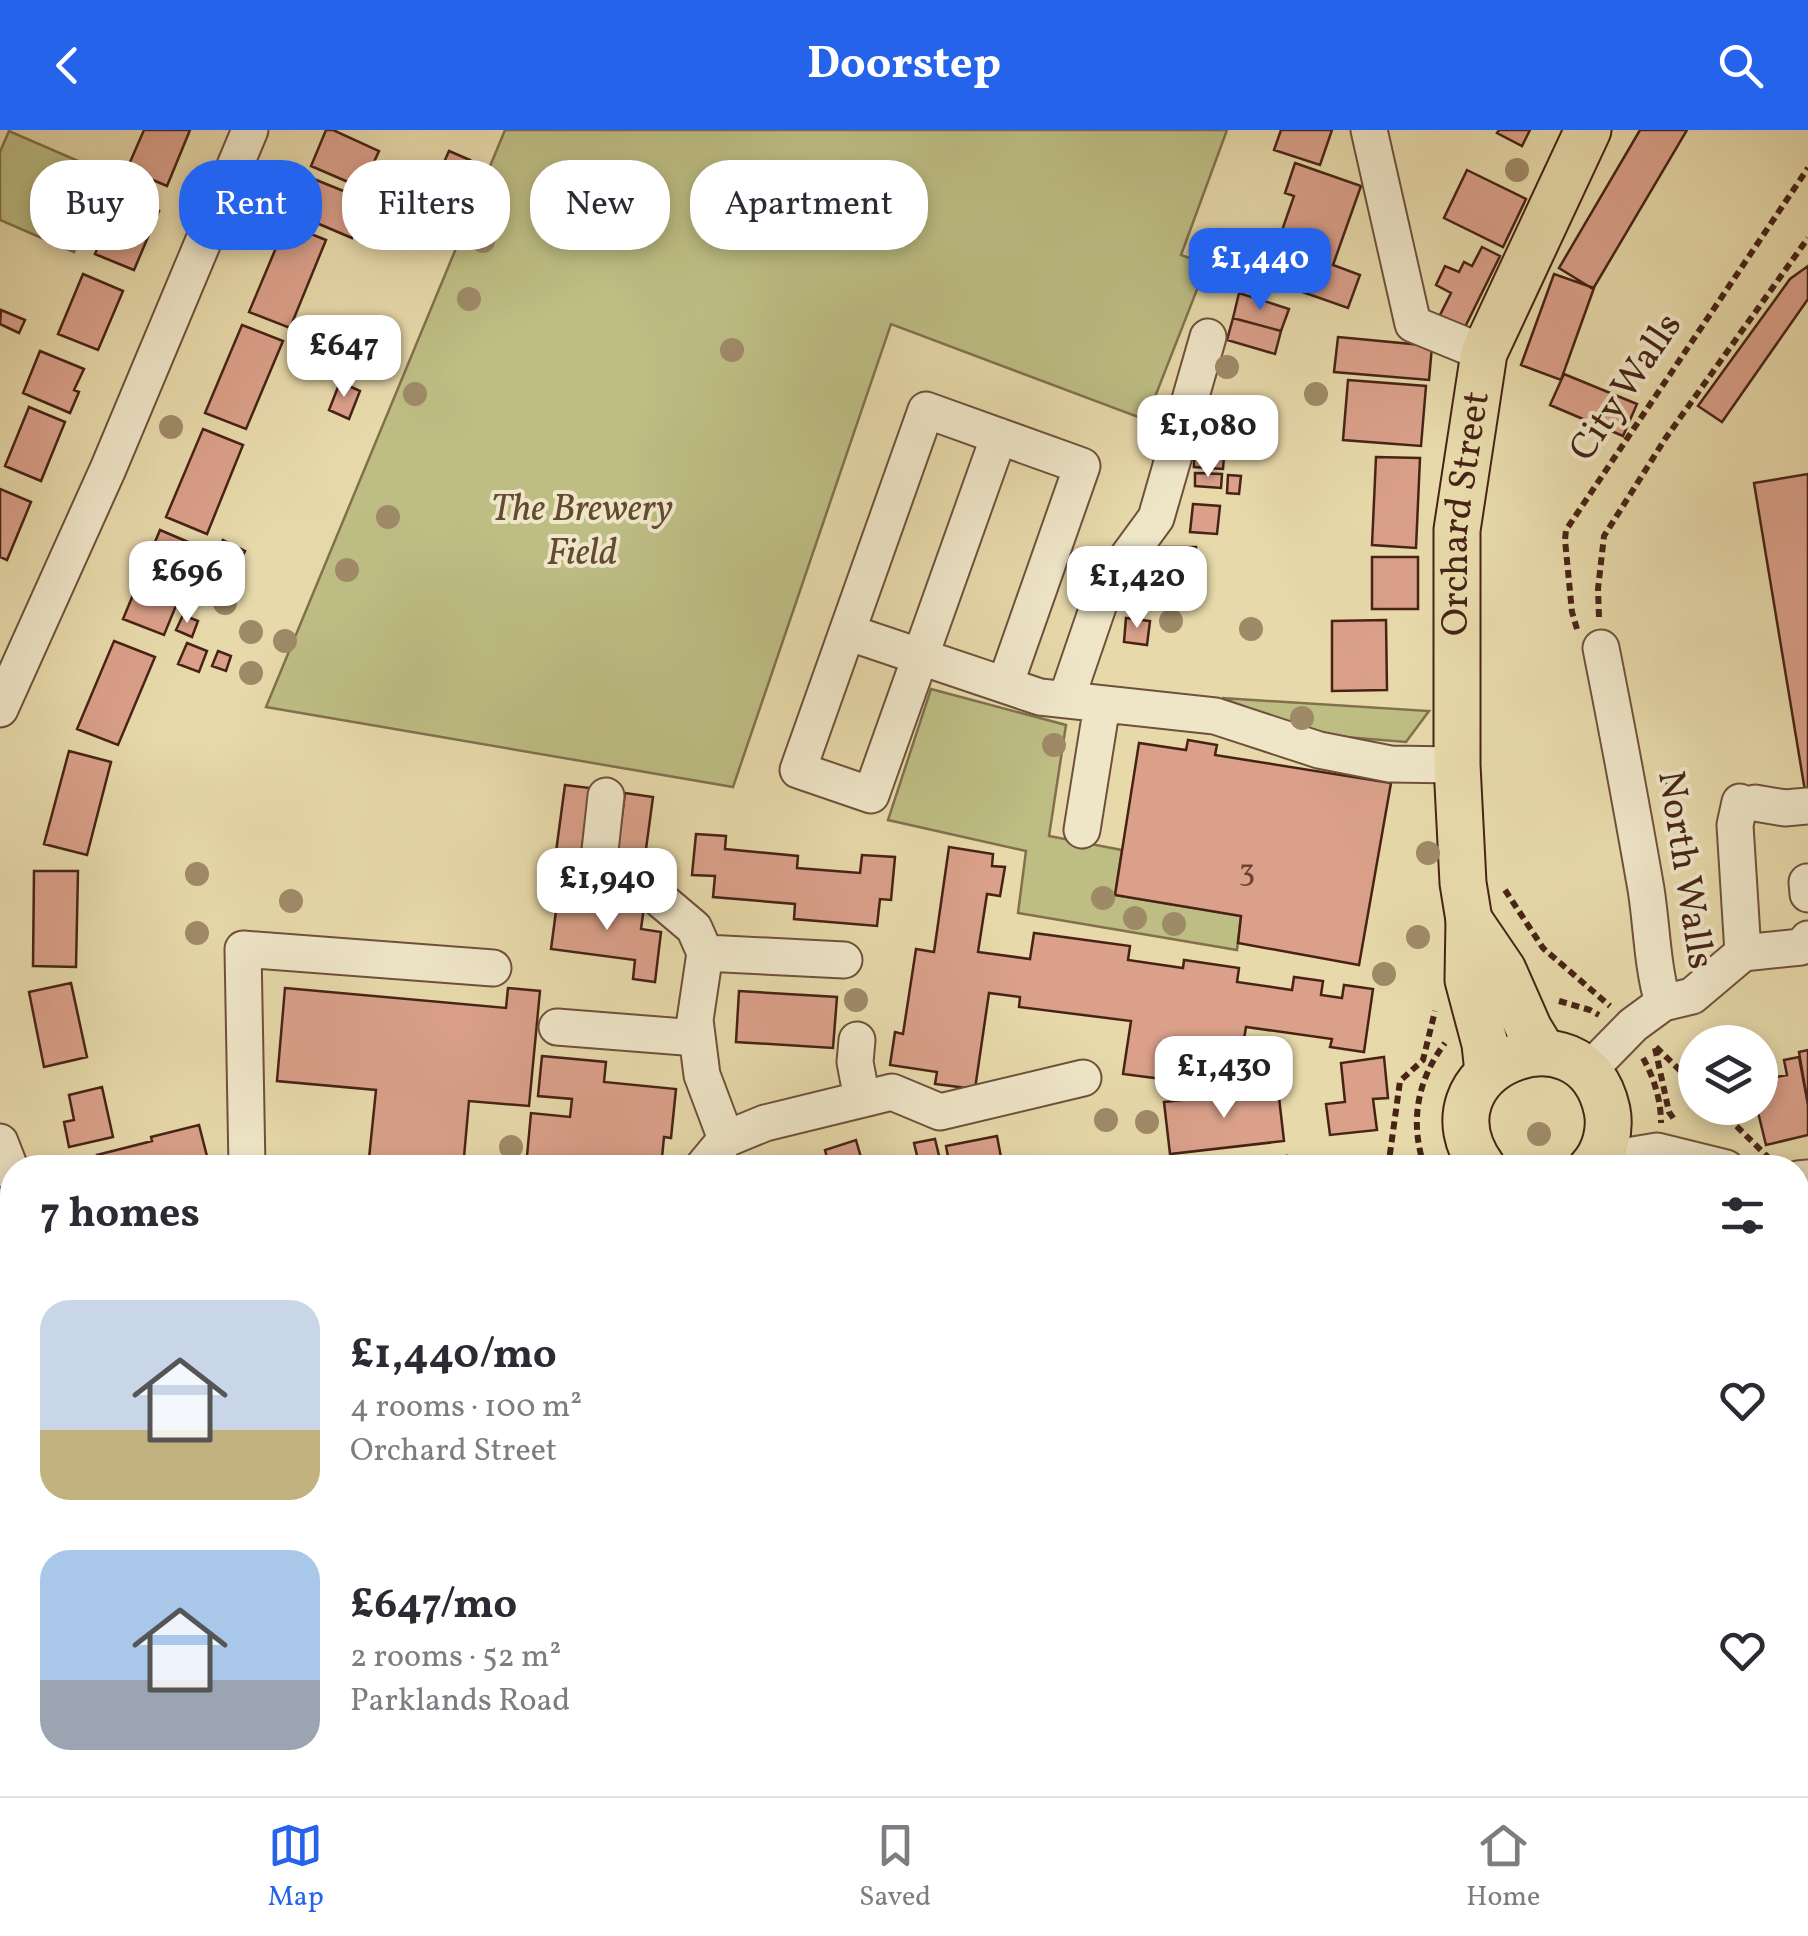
<!DOCTYPE html>
<html lang="en">
<head>
<meta charset="utf-8">
<style>
	:root { --surface:#fff; --page:#f2f2f3; --text:#2b2b33; --muted:#7c7c81; --line:#e1e1e2; --accent:#2563eb }
	body { margin:0; font-family:Vollkorn,serif; background:var(--page); color:var(--text); height:100vh; display:flex; flex-direction:column; font-size:38px; white-space:nowrap }
	* { box-sizing:border-box; margin:0 }
	p { font-size:32px; color:var(--muted) }
	.icon { flex:none; width:55px; height:55px; fill:none; stroke:currentColor; stroke-width:2; stroke-linecap:round; stroke-linejoin:round }
	.map { position:relative; flex:1; overflow:hidden }
	.panel { position:absolute; left:0px; top:1025px; width:1810px; height:642px; display:flex; flex-direction:column; background:var(--surface); border-radius:40px 40px 0 0; box-shadow:0 5px 15px #0003 }
	.panel>* { flex:none }
	.top-card { position:absolute; left:30px; top:30px; width:1000px; height:90px; display:flex; gap:20px }
	.buttons { position:absolute; left:1678px; top:895px; display:grid; gap:20px }
	.buttons a { display:grid; place-items:center; width:100px; height:100px; border-radius:50%; background:var(--surface); box-shadow:0 5px 15px #0003; font-size:50px }
	.price { position:absolute; translate:-50% -85px; padding:0 22px; border-radius:20px; background:#fff; color:#222; font-size:32px; line-height:65px; filter:drop-shadow(0 2px 5px #0008) }
	.price::after { content:''; position:absolute; left:50%; top:60px; width:30px; height:22px; margin-left:-15px; background:inherit; clip-path:polygon(0 0,100% 0,50% 100%) }
	.price.selected { background:var(--accent); color:#fff }
	ul { padding:0; list-style:none }
	li { display:flex; align-items:center; gap:30px; height:250px; padding:0 40px }
	li span { display:grid; place-items:center; flex:none; width:280px; height:200px; border-radius:30px; color:#555 }
	li>.icon { margin-inline-start:auto }
	span .icon { width:120px; height:120px; fill:#fffc; stroke-width:1 }
	li b { font-size:42px }
	h2 { display:flex; justify-content:space-between; align-items:center; height:120px; padding:0 40px; font-size:42px }
	.chip { padding:0 35px; border-radius:40px; background:var(--surface); box-shadow:0 5px 15px #0003; font-size:35px; line-height:90px }
	.chip.selected { background:var(--accent); color:#fff }
	header { display:flex; justify-content:space-between; align-items:center; height:130px; padding:0 40px; background:var(--accent); color:#fff; font-size:45px; font-weight:700 }
	.tab-bar { display:flex; justify-content:space-around; align-items:center; height:140px; border-top:2px solid var(--line); background:var(--surface); font-size:28px; color:var(--muted) }
	.tab-bar a { display:grid; justify-items:center; gap:5px }
	.tab-bar .selected { color:var(--accent) }
	.map>svg:first-child { display:block }
	.green { fill:#bdbd84; stroke:#82704d; stroke-width:2.5 }
	.building { fill:#daa08a; stroke:#472316; stroke-width:2.5 }
	.lines { fill:none; stroke-linecap:round; stroke-linejoin:round }
	.minor-casing { stroke:#6f503b; stroke-width:39 }
	.major-casing { stroke:#472316; stroke-width:49 }
	.path { stroke:#472316; stroke-width:6; stroke-dasharray:8 5; stroke-linecap:butt }
	.minor { stroke:#efe6c8; stroke-width:35 }
	.major { stroke:#e7d9aa; stroke-width:45 }
	.tree { fill:#9f8a68 }
	.labels { text-anchor:middle; dominant-baseline:central; stroke-width:8; stroke-linejoin:round; paint-order:stroke }
	.number-label { font-size:32px; fill:#6c4233 }
	.street-label { font-size:38px; fill:#472316; stroke:#efe6c8 }
	.park-label { font-size:38px; font-style:italic; fill:#644a32; stroke:#efe6c8 }
</style>
</head>
<body>
<header><svg class="icon" aria-label="back" viewBox="0 0 24 24"><path d="M15 5l-7 7 7 7"/></svg>Doorstep<svg class="icon" aria-label="search" viewBox="0 0 24 24"><circle cx="10" cy="10" r="6"/><path d="M15 15l6 6"/></svg></header>
<div class="map">
<svg width="1808" height="1666" viewBox="0 0 1808 1666">
	<rect width="100%" height="100%" fill="#e7d9aa"/>
	<filter id="stains"><feTurbulence type="fractalNoise" baseFrequency=".002" numOctaves="4"/><feColorMatrix values="0 0 0 0 .2 0 0 0 0 .09 0 0 0 0 .02 0 0 0 .5 -.17"/></filter>
	<radialGradient id="worn" r=".72"><stop offset=".6" stop-color="#630" stop-opacity="0"/><stop offset="1" stop-color="#630" stop-opacity=".3"/></radialGradient>
	<!-- green -->
	<path class="green" d="M505 0H1227L1181 125 1207 134 1146 290 891 194 733 657 266 577Z
		M9 1 108 44 74 122 0 90V22Z
		M931 559 1066 595 1049 706 1122 720 1115 765 1241 786 1237 820 1018 783 1026 721 888 690Z
		M1222 568 1429 581 1406 612 1320 605Z
		M1798 1345H1808V1666H1707L1706 1655H1798Z
		M810 1655H873V1666H801Z
		M974 1655H1111L1110 1666H986L976 1665Z
		M1301 1655H1599L1601 1666H1300Z"/>
	<!-- building -->
	<path class="building" d="M144 0H190L167 56 127 39Z
		M326 0H333L379 21 362 58 311 36Z
		M1281 0H1332L1320 35 1274 20Z
		M1499 0H1530L1522 16 1497 3Z
		M1640 0H1687L1593 159 1559 138Z
		M449 21 470 30 462 48 441 39Z
		M1295 33 1361 56 1333 135 1360 145 1348 178 1254 145 1267 108 1278 112 1294 66 1285 63Z
		M1467 40 1526 69 1503 117 1444 88Z
		M309 47 368 71 352 108 293 83Z
		M119 65 159 81 134 140 95 124Z
		M286 94 326 110 290 198 249 182Z
		M1482 117 1500 126 1464 199 1439 187 1451 163 1436 155 1445 136 1459 142 1464 132 1472 136Z
		M1808 136V169L1722 292 1698 276 1790 149Z
		M83 144 123 161 98 220 58 204Z
		M1554 144 1594 158 1561 250 1521 235Z
		M1239 163 1289 179 1281 201 1233 188Z
		M1 180 25 190 19 203 0 194Z
		M1233 188 1281 201 1275 224 1227 210Z
		M242 195 283 211 246 299 205 283Z
		M1338 207 1432 216 1429 250 1334 242Z
		M303 209 336 222 327 245 295 232Z
		M40 221 84 239 74 260 79 262 70 283 23 263Z
		M1564 244 1637 274 1623 306 1550 275Z
		M1348 250 1426 256 1421 316 1343 310Z
		M340 252 360 261 349 289 329 280Z
		M1202 273 1245 274V296L1202 294Z
		M29 277 65 292 41 351 5 336Z
		M203 299 243 315 207 404 166 387Z
		M1194 324 1224 326 1223 339 1194 337Z
		M1376 327 1420 328 1416 418 1372 415Z
		M1195 343 1222 344 1221 358 1195 356Z
		M1808 344V666L1806 667 1754 353Z
		M1228 345 1241 346 1239 364 1227 363Z
		M0 359 31 372 7 430 0 427Z
		M1193 374 1220 376 1217 404 1190 402Z
		M160 400 200 417 164 505 123 489Z
		M223 410 245 421 238 434 216 424Z
		M1162 417H1196L1195 439 1162 438Z
		M1372 427H1418V479H1372Z
		M183 485 198 491 192 507 176 500Z
		M1126 488 1150 491 1147 515 1124 512Z
		M1386 490 1387 560 1332 561V491Z
		M114 511 155 527 118 615 77 599Z
		M187 513 207 521 199 542 178 534Z
		M218 521 231 526 226 541 212 536Z
		M1188 610 1217 615 1215 625 1391 653 1359 835 1238 813 1241 786 1115 765 1139 613 1186 620Z
		M69 621 111 632 87 725 44 714Z
		M565 655 590 658 581 725 556 722Z
		M625 663 653 667 644 734 616 731Z
		M696 704 726 706 725 719 798 726 797 738 860 743 862 725 895 727 891 770 880 769 877 796 794 789 795 774 713 767 715 746 692 745Z
		M949 717 993 724 992 736 1005 737 1000 766 987 764 978 822 1030 829 1034 803 1130 816 1128 830 1183 838 1184 830 1239 838 1237 852 1292 860 1294 847 1323 851 1321 865 1342 868 1344 855 1373 859 1364 922 1330 917 1332 909 1246 897 1243 915 1210 910 1208 919 1175 914 1170 950 1123 944 1131 891 1019 877 1020 867 989 863 975 959 935 954 937 942 890 935 895 902 903 904 916 819 934 822Z
		M34 741H78L76 837 33 836Z
		M558 766 644 777 641 799 661 802 655 852 633 849 635 830 551 819Z
		M71 853 87 927 44 937 29 862Z
		M285 858 506 878 508 858 540 861 529 976 469 971 463 1038H368L376 960 277 951Z
		M739 861 837 867 833 918 736 912Z
		M1808 920V975L1799 922Z
		M542 926 606 932 604 952 676 959 671 1008 664 1007 661 1038 526 1037 531 983 570 987 572 969 538 966Z
		M1384 927 1388 968 1373 969 1377 1000 1330 1005 1326 974 1345 972 1341 933Z
		M1799 927 1808 975V1005L1766 1015 1757 978H1760V950L1787 945 1784 930Z
		M102 957 113 1007 69 1017 64 992 74 990 69 965Z
		M1278 959 1284 1011 1170 1024 1164 972Z
		M199 995 210 1038H100L97 1025 152 1011 151 1007Z
		M997 1006 1003 1038H950L946 1016Z
		M935 1009 942 1038H920L914 1013Z
		M856 1010 864 1038H810L828 1032 825 1020Z
		M1287 1026 1289 1038H1266L1265 1029Z
		M1808 1091V1202L1802 1203 1798 1178V1093Z
		M12 1236V1295L0 1269V1241Z
		M8 1484 12 1493 0 1498V1487Z
		M12 1496V1576L0 1582V1501Z
		M238 1655H278L283 1666H232L229 1659Z
		M720 1655H757L759 1666H715L714 1657Z
		M919 1655H968L970 1666H922Z"/>
	<g class="lines">
		<!-- minor casing -->
		<g class="minor-casing">
			<path id="minor" d="M1369 0 1413 194 1484 223
				M999 306 871 665 798 640 926 280 1082 336 1005 555
				M847 502 1040 567 1215 586 1319 620 1390 634 1457 635
				M1601 518C1617 598 1632 679 1646 759 1652 797 1652 835 1663 873
				M1066 570 1104 459 1156 388 1208 207
				M0 579 108 339 250 0
				M1740 672 1735 695 1743 823
				M1755 673 1785 678 1808 676
				M1082 700 1102 575
				M577 745 642 754 694 798 705 823 695 890 702 945 726 1009
				M597 748 606 666
				M1807 752 1808 764
				M705 823 844 830
				M557 897 697 908
				M857 910 855 932 862 969
				M1587 942 1633 895 1663 873 1692 866 1743 823 1801 817 1808 809
				M0 1012 12 1043
				M1597 1031 1657 1021 1726 1038
				M247 1038 243 819 493 838
				M702 1038 726 1009 765 993 892 962 940 982 1083 948
				M1798 1049 1808 1048
				M0 1166 12 1160
				M1339 1655 1368 1660 1376 1666
				M139 1666 162 1655
				M567 1666 581 1655
				M882 1666 883 1655
				M1134 1666 1150 1655"/>
		</g>
		<!-- major casing -->
		<g class="major-casing">
			<g id="major">
				<path d="M1469 790 1503 840 1529 899 1543 922"/>
				<path id="s1" d="M1488 942 1485 914 1468 850 1469 790 1463 753 1457 635V400L1484 223 1588 0"/>
				<path d="M1483 1038C1412 939 1583 868 1607 980 1611 1000 1605 1023 1591 1038"/>
				<path d="M1634 1655 1636 1666"/>
				<path d="M1669 1655 1670 1666"/>
			</g>
		</g>
		<!-- path -->
		<path class="path" d="M1599 487 1598 459 1604 406 1665 309 1808 108
			M1577 499 1572 482 1565 410 1566 400 1808 38
			M1659 653 1687 645
			M1505 760 1543 818 1610 876
			M1559 871 1590 880 1599 885
			M1656 917 1695 955
			M1655 918 1669 982 1676 992
			M1643 928C1654 948 1661 970 1661 993
			M1718 978 1774 1033
			M1388 1038 1400 951 1423 930 1435 881
			M1425 1038C1409 993 1417 950 1445 913
			M1798 1379H1808
			M306 1655 312 1666
			M1727 1655 1728 1666"/>
		<!-- minor -->
		<use href="#minor" class="minor"/>
		<!-- major -->
		<use href="#major" class="major"/>
	</g>
	<!-- trees -->
	<g class="tree">
		<circle cx="1517" cy="40" r="12"/>
		<circle cx="290" cy="52" r="12"/>
		<circle cx="483" cy="111" r="12"/>
		<circle cx="469" cy="169" r="12"/>
		<circle cx="732" cy="220" r="12"/>
		<circle cx="1227" cy="237" r="12"/>
		<circle cx="415" cy="264" r="12"/>
		<circle cx="1316" cy="264" r="12"/>
		<circle cx="171" cy="297" r="12"/>
		<circle cx="388" cy="387" r="12"/>
		<circle cx="347" cy="440" r="12"/>
		<circle cx="225" cy="473" r="12"/>
		<circle cx="1171" cy="491" r="12"/>
		<circle cx="1251" cy="499" r="12"/>
		<circle cx="251" cy="502" r="12"/>
		<circle cx="285" cy="511" r="12"/>
		<circle cx="251" cy="543" r="12"/>
		<circle cx="1302" cy="588" r="12"/>
		<circle cx="1054" cy="615" r="12"/>
		<circle cx="1428" cy="723" r="12"/>
		<circle cx="197" cy="744" r="12"/>
		<circle cx="1103" cy="768" r="12"/>
		<circle cx="291" cy="771" r="12"/>
		<circle cx="1135" cy="788" r="12"/>
		<circle cx="1174" cy="794" r="12"/>
		<circle cx="197" cy="803" r="12"/>
		<circle cx="1418" cy="807" r="12"/>
		<circle cx="1384" cy="844" r="12"/>
		<circle cx="856" cy="870" r="12"/>
		<circle cx="1106" cy="990" r="12"/>
		<circle cx="1147" cy="992" r="12"/>
		<circle cx="1539" cy="1004" r="12"/>
		<circle cx="511" cy="1017" r="12"/>
	</g>
	<g class="labels">
		<!-- number labels -->
		<g class="number-label">
			<text x="1247" y="743">3</text>
		</g>
		<!-- street labels -->
		<g class="street-label">
			<text transform="translate(1627 258) rotate(-56)">City Walls</text>
			<text stroke="none"><textPath href="#s1" startOffset="562">Orchard Street</textPath></text>
			<text transform="translate(1684 740) rotate(81)">North Walls</text>
		</g>
		<!-- park labels -->
		<g class="park-label">
			<text x="582" y="380">The Brewery<tspan x="582" dy="44">Field</tspan></text>
		</g>
	</g>
	<rect width="100%" height="100%" filter="url(#stains)"/>
	<rect width="100%" height="100%" fill="url(#worn)"/>
</svg>
<div class="buttons">
<a><svg class="icon" aria-label="layers" viewBox="0 0 24 24"><path d="M12 4l9 5-9 5-9-5zM3 14l9 5 9-5"/></svg></a>
</div>
<b class="price selected" style="left:1260px;top:183px">£1,440</b>
<b class="price" style="left:344px;top:270px">£647</b>
<b class="price" style="left:1208px;top:350px">£1,080</b>
<b class="price" style="left:187px;top:496px">£696</b>
<b class="price" style="left:1137px;top:501px">£1,420</b>
<b class="price" style="left:607px;top:803px">£1,940</b>
<b class="price" style="left:1224px;top:991px">£1,430</b>
<div class="top-card">
<a class="chip">Buy</a>
<a class="chip selected">Rent</a>
<a class="chip">Filters</a>
<a class="chip">New</a>
<a class="chip">Apartment</a>
</div>
<section class="panel">
<h2>7 homes<svg class="icon" aria-label="filters" viewBox="0 0 24 24"><path d="M4 7h16M4 17h16"/><circle cx="9" cy="7" r="2"/><circle cx="15" cy="17" r="2"/></svg></h2>
<ul>
<li><span style="background:linear-gradient(#c9d6e8 65%,#c2b280 0)"><svg class="icon" aria-label="home" viewBox="0 0 24 24"><path d="M3 11l9-7 9 7M6 9v11h12V9"/></svg></span><div><b>£1,440/mo</b><p>4 rooms · 100 m²</p><p>Orchard Street</p></div><svg class="icon" aria-label="heart" viewBox="0 0 24 24"><path d="M12 20l-8-8c-3-5 5-10 8-4 3-6 11-1 8 4z"/></svg></li>
<li><span style="background:linear-gradient(#a9c7e8 65%,#9aa5b1 0)"><svg class="icon" aria-label="home" viewBox="0 0 24 24"><path d="M3 11l9-7 9 7M6 9v11h12V9"/></svg></span><div><b>£647/mo</b><p>2 rooms · 52 m²</p><p>Parklands Road</p></div><svg class="icon" aria-label="heart" viewBox="0 0 24 24"><path d="M12 20l-8-8c-3-5 5-10 8-4 3-6 11-1 8 4z"/></svg></li>
</ul>
</section>
</div>
<nav class="tab-bar">
<a class="selected"><svg class="icon" aria-label="map" viewBox="0 0 24 24"><path d="M3 6l6-2 6 2 6-2v14l-6 2-6-2-6 2zM9 4v14M15 6v14"/></svg>Map</a>
<a><svg class="icon" aria-label="saved" viewBox="0 0 24 24"><path d="M7 4h10v16l-5-4-5 4z"/></svg>Saved</a>
<a><svg class="icon" aria-label="home" viewBox="0 0 24 24"><path d="M3 11l9-7 9 7M6 9v11h12V9"/></svg>Home</a>
</nav>
</body>
</html>
